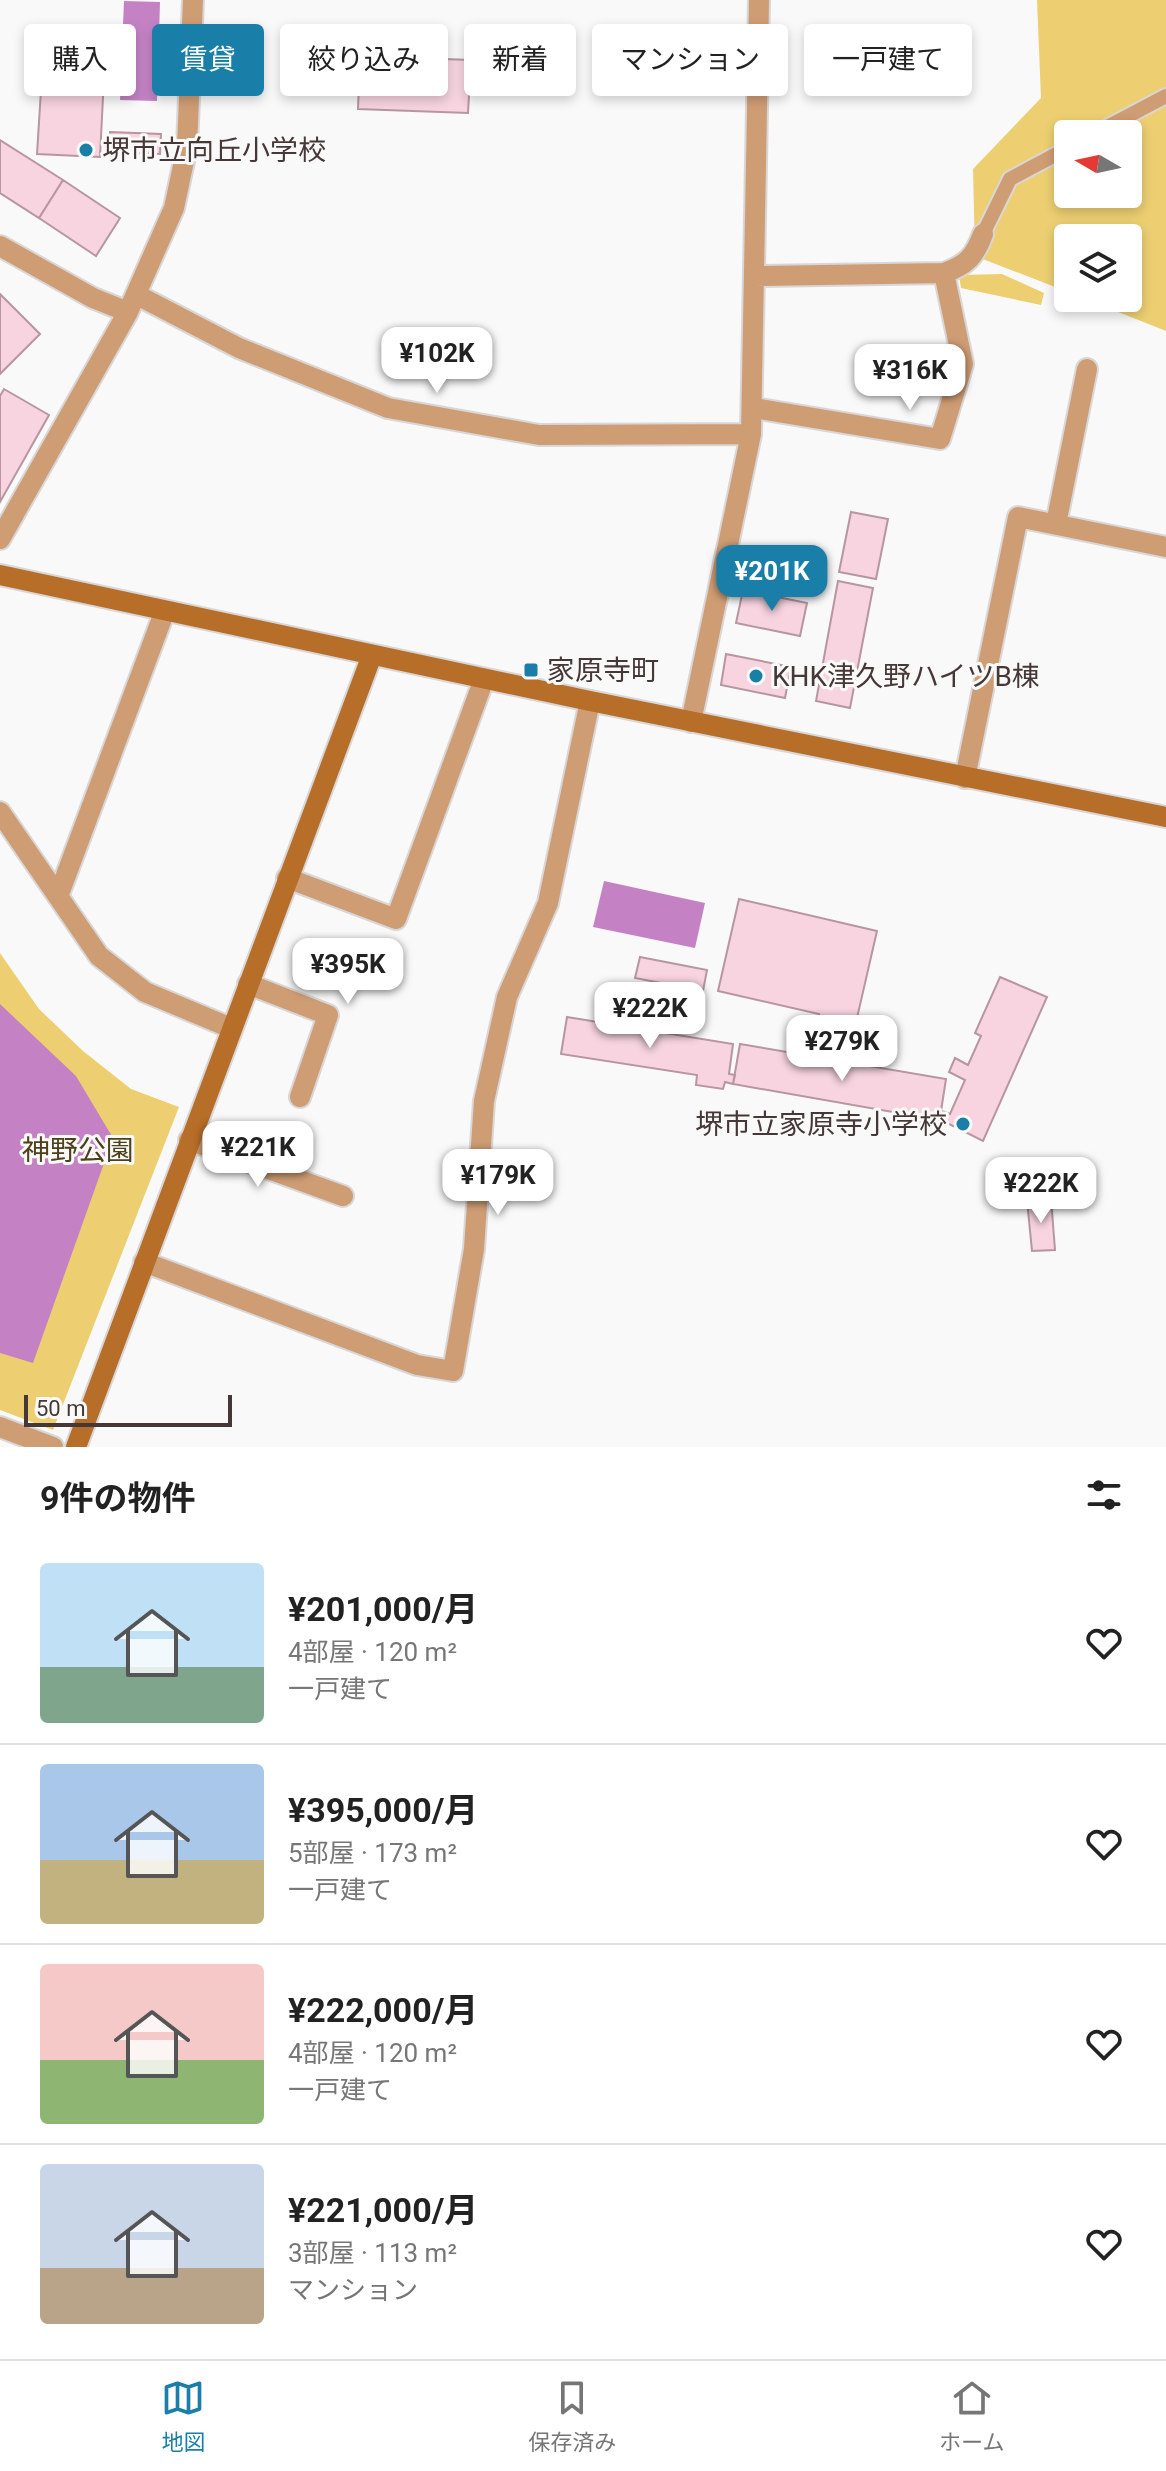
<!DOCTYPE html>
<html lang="ja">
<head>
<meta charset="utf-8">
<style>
	:root { --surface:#fff; --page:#f2f2f2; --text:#222; --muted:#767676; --line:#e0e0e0; --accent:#197fa9 }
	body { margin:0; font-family:Roboto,"Noto Sans JP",sans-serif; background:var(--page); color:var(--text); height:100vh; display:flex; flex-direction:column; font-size:30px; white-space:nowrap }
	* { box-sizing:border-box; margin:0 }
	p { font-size:26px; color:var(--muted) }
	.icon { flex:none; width:44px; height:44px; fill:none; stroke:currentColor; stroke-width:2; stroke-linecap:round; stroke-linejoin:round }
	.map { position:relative; height:1447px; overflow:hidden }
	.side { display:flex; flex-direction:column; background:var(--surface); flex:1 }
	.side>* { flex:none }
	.guide { position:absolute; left:24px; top:24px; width:1118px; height:72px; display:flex; gap:16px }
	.needle { width:52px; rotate:279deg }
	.fabs { position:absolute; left:1054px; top:120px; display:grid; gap:16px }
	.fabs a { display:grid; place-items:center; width:88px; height:88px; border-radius:8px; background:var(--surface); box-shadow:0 4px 12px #0003; font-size:40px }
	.scale { position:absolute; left:24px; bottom:20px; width:208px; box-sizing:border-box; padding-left:8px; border:4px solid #463836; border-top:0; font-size:22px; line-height:28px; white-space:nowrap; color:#463836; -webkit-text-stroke:6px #f9f9f9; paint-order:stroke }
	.price { position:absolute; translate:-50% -68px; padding:0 18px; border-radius:16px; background:#fff; color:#222; font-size:26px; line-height:52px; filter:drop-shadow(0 2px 4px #0008) }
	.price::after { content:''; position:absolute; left:50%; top:48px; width:24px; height:18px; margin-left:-12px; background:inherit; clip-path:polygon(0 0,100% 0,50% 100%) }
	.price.active { background:var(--accent); color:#fff }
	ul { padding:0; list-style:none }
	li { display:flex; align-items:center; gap:24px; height:200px; padding:0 40px }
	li+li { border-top:2px solid var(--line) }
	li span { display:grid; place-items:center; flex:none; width:224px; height:160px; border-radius:8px; color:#555 }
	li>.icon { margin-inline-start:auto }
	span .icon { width:96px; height:96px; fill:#fffc; stroke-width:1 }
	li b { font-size:34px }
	h2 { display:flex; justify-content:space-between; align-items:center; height:96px; padding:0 40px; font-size:34px }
	.tag { padding:0 28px; border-radius:8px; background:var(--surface); box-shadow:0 4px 12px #0003; font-size:28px; line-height:72px }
	.tag.active { background:var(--accent); color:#fff }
	.menu { display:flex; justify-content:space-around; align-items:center; height:112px; border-top:2px solid var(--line); background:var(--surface); font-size:22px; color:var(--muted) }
	.menu a { display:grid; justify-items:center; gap:4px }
	.menu .active { color:var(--accent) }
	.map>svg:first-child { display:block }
	.green { fill:#edcf72; fill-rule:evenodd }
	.water { fill:#c482c5 }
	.building { fill:#f7d4df; stroke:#b796a0; stroke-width:2 }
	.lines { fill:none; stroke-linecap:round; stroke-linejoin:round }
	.lane-casing { stroke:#d9d6d6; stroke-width:18 }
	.street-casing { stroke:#d9d6d6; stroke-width:24 }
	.secondary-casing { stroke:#d9d6d6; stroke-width:24 }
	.lane { stroke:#cf9d74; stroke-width:14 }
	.street { stroke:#cf9d74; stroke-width:20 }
	.secondary { stroke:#b66e28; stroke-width:20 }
	.poi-dot { fill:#197fa9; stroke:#f9f9f9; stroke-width:3 }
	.labels { text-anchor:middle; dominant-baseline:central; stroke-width:6; stroke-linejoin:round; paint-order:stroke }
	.poi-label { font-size:28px; fill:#463836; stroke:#f9f9f9; text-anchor:start }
	.park-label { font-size:28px; fill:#4e4119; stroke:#f9f9f9 }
</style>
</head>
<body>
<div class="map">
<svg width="1166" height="1447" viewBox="0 0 1166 1447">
	<rect width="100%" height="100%" fill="#f9f9f9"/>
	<!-- green -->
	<path class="green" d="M1037 0H1166V331L1083 298H1128V238H1068V292L975 256 973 169 1041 98ZM1068 134H1128V194H1068Z
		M1002 274 1044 293 1041 305 961 288 959 275Z
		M0 953 39 1009 83 1051 131 1089 179 1107 53 1430 0 1410Z"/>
	<!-- water -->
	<path class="water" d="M124 1 160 2 157 101 120 100Z
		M604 881 705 903 695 948 593 927Z
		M0 1004 76 1076 113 1138 33 1363 0 1353Z"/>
	<!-- building -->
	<path class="building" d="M360 56 471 60 468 113 358 109Z
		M42 74 104 77 100 157 37 154Z
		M110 132 161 134 160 154 109 152Z
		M0 140 63 180 39 218 0 193Z
		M63 180 120 218 96 256 39 218Z
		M0 294 40 334 0 374Z
		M4 389 49 415 0 502V396Z
		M851 512 888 519 876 579 839 572Z
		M838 581 873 588 850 708 816 701Z
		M743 590 807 603 800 636 736 623Z
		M726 654 791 667 785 698 721 685Z
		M739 899 877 931 854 1031 818 1022 819 1014 718 991Z
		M640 957 707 970 703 991 635 978Z
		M1000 977 1047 997 983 1141 943 1121 945 1112 950 1114 965 1080 949 1072 955 1058 968 1065 981 1036 975 1033Z
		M567 1017 733 1044 729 1074 735 1075 733 1084 725 1082 723 1089 696 1085 697 1075 561 1054Z
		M740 1044 946 1079 941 1111 945 1112 943 1121 938 1120 937 1125 909 1120 910 1115 733 1084Z
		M1040 1161 1041 1186 1024 1187 1023 1162Z
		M1051 1198 1055 1250 1032 1251 1027 1200Z"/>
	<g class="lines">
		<!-- lane casing -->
		<g class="lane-casing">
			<path id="lane" d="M1094 134 1166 96
				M983 234 1010 179 1068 148"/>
		</g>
		<!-- street casing -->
		<g class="street-casing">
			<path id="street" d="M0 246 93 298 128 312
				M756 276 944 273C967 265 975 256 983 234
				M137 295 239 348 388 408 539 435 751 434
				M754 408 940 439 963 364 944 273
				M1056 524 1087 369
				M0 539 128 312 174 208 187 147 193 0
				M691 722 751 434 759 0
				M965 778 1018 517 1166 547
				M0 812 99 956 145 992 231 1028
				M287 878 396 919 484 679
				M59 894 164 613
				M248 984 328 1015 300 1097
				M189 1140 343 1196
				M144 1262 417 1365 453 1371 474 1249 484 1101 507 997 548 903 590 701
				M0 1427 53 1447"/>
		</g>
		<!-- secondary casing -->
		<g class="secondary-casing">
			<path id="secondary" d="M0 575 590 701 1166 817
				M76 1447 372 655"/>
		</g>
		<!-- lane -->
		<use href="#lane" class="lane"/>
		<!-- street -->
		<use href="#street" class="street"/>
		<!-- secondary -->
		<use href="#secondary" class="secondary"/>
	</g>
	<!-- markers -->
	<g class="poi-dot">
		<circle cx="86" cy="150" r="8"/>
		<rect x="523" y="662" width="16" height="16" rx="4"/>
		<circle cx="756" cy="676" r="8"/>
		<circle cx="963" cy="1124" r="8"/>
	</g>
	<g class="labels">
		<!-- poi labels -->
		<g class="poi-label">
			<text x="102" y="150">堺市立向丘小学校</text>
			<text x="547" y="670">家原寺町</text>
			<text x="772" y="676">KHK津久野ハイツB棟</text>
			<text x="947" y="1124" text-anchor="end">堺市立家原寺小学校</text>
		</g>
		<!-- park labels -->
		<g class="park-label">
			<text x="78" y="1150">神野公園</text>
		</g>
	</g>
</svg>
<div class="fabs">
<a><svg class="needle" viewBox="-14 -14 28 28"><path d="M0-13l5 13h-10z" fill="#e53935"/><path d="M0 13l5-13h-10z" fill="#767676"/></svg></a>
<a><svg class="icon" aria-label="layers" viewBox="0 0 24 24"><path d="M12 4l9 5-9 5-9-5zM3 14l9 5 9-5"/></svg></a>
</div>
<div class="scale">50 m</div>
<b class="price" style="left:437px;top:395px">¥102K</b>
<b class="price" style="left:910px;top:412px">¥316K</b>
<b class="price active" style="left:772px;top:613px">¥201K</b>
<b class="price" style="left:348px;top:1006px">¥395K</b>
<b class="price" style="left:650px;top:1050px">¥222K</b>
<b class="price" style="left:842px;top:1083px">¥279K</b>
<b class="price" style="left:258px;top:1189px">¥221K</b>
<b class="price" style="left:498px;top:1217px">¥179K</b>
<b class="price" style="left:1041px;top:1225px">¥222K</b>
<div class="guide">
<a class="tag">購入</a>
<a class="tag active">賃貸</a>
<a class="tag">絞り込み</a>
<a class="tag">新着</a>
<a class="tag">マンション</a>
<a class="tag">一戸建て</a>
</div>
</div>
<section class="side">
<h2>9件の物件<svg class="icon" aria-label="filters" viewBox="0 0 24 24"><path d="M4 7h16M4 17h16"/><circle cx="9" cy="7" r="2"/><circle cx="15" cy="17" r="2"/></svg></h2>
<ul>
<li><span style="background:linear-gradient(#bfe0f5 65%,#7fa58c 0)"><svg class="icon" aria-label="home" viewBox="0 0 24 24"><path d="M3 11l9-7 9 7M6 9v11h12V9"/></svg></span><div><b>¥201,000/月</b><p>4部屋 · 120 m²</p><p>一戸建て</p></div><svg class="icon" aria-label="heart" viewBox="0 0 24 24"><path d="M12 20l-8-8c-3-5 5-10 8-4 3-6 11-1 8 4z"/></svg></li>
<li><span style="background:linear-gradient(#a9c7e8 60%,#c2b280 0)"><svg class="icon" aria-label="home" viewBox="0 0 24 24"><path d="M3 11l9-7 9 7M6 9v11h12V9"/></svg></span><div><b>¥395,000/月</b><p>5部屋 · 173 m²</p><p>一戸建て</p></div><svg class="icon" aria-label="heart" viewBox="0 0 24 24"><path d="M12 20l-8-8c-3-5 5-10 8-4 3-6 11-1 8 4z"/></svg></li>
<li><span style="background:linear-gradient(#f6c9c9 60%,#8fb573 0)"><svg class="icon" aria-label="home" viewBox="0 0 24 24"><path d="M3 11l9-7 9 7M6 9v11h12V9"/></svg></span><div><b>¥222,000/月</b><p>4部屋 · 120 m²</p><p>一戸建て</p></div><svg class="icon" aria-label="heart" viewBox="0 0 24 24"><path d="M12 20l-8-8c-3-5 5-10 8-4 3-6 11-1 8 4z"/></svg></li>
<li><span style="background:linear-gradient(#c9d6e8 65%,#b9a48a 0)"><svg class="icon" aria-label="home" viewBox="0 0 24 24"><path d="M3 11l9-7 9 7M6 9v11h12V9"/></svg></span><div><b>¥221,000/月</b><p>3部屋 · 113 m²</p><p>マンション</p></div><svg class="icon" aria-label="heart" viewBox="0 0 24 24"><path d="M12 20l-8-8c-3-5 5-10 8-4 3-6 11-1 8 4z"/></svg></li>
</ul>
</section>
<nav class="menu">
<a class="active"><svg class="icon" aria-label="map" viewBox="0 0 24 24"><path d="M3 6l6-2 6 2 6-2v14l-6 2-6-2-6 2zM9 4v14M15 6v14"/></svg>地図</a>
<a><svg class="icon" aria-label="saved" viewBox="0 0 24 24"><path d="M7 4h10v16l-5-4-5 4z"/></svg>保存済み</a>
<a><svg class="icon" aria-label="home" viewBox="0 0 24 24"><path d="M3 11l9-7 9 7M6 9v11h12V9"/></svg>ホーム</a>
</nav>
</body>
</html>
